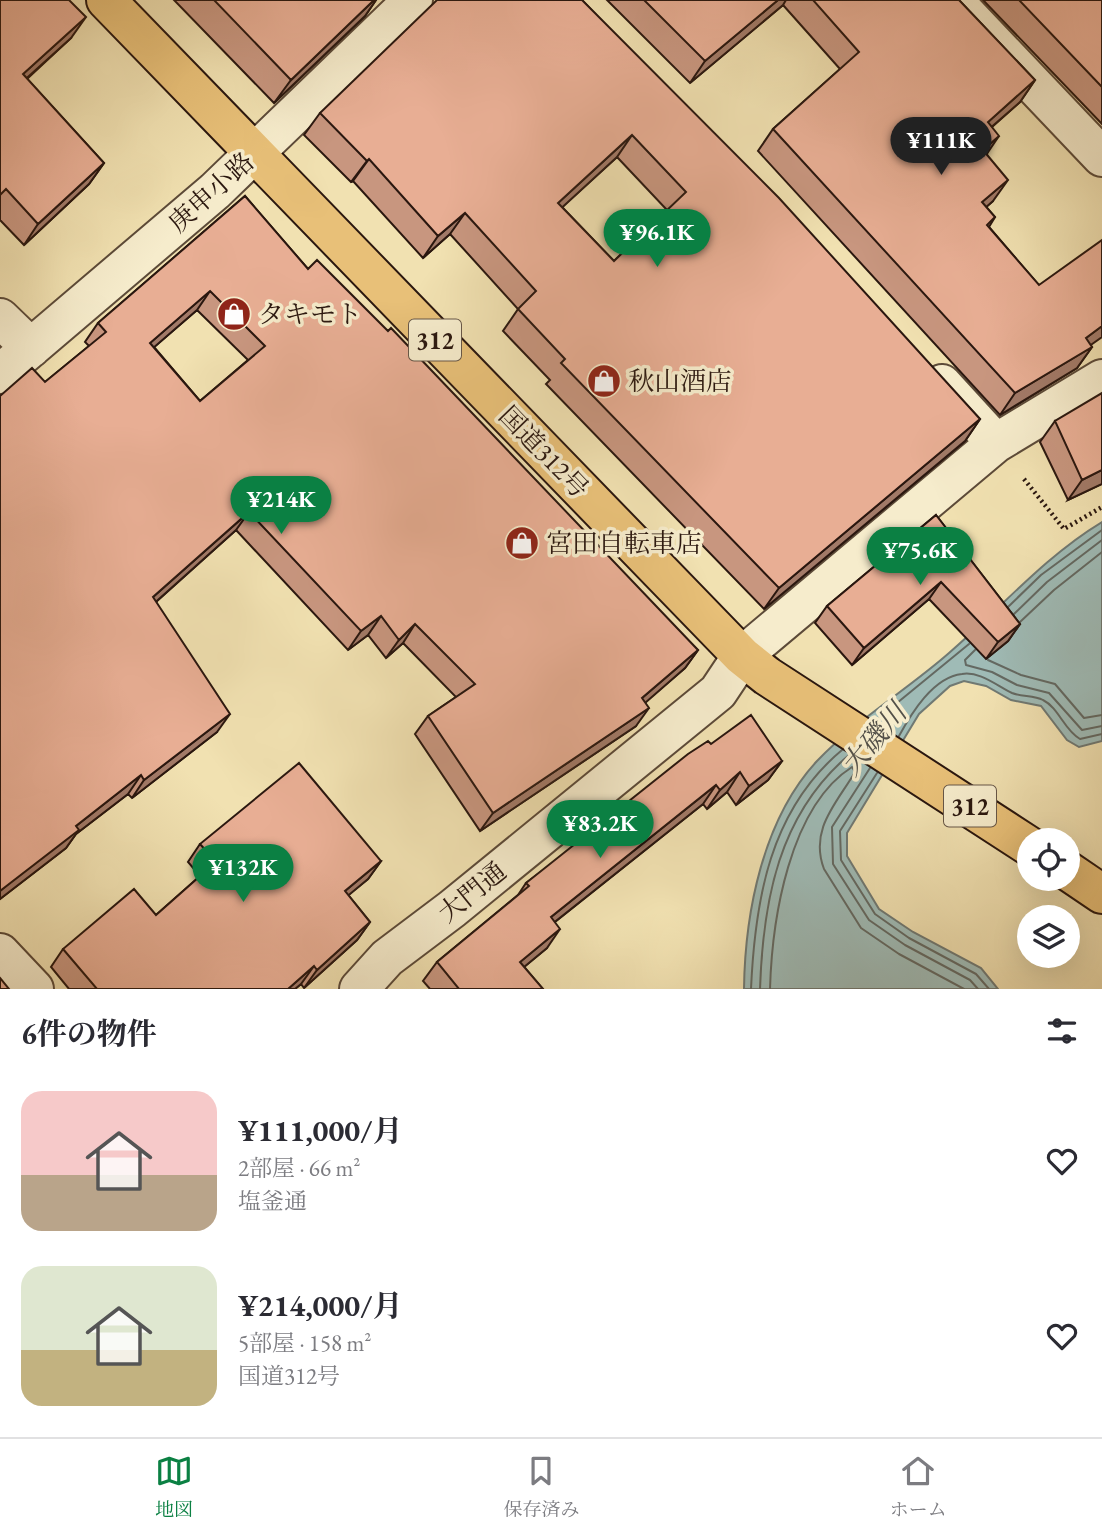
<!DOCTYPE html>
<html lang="ja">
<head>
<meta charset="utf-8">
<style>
	:root { --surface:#fff; --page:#f7f7f7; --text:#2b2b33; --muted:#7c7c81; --line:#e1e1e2; --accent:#0b8043 }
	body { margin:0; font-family:"EB Garamond","Noto Serif JP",serif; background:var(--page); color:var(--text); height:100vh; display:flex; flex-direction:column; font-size:26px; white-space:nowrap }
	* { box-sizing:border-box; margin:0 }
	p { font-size:23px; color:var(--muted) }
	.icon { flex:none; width:38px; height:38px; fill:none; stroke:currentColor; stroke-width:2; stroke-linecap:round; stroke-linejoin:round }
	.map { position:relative; height:989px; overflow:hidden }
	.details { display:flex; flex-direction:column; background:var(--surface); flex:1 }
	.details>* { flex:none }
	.buttons { position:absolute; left:1017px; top:828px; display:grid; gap:14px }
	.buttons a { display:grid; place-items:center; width:63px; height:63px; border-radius:50%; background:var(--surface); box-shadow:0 7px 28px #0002; font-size:35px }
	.price { position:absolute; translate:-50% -60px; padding:0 16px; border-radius:24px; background:var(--accent); color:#fff; font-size:23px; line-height:46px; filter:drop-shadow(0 2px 4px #0008) }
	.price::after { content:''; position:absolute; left:50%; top:42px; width:21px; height:16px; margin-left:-10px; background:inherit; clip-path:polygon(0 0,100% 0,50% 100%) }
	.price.on { background:#222; color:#fff }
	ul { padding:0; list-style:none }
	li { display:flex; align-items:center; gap:21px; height:175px; padding:0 21px }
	li span { display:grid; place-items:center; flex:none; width:196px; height:140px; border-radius:21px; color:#555 }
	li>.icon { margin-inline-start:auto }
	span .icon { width:84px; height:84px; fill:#fffc; stroke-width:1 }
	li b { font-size:30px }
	h2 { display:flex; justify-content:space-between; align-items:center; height:84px; padding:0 21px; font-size:30px }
	.tabs { display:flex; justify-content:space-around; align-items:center; height:98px; border-top:2px solid var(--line); background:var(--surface); font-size:19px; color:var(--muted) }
	.tabs a { display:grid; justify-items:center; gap:4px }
	.tabs .on { color:var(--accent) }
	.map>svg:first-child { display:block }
	.water { fill:#9fbbb6; stroke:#707973; stroke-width:2 }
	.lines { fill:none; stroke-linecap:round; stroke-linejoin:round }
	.shore { stroke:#646962; stroke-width:2 }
	.minor-casing { stroke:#5c4a38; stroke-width:42 }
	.tertiary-casing { stroke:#5c4a38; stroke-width:42 }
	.trunk-casing { stroke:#2a170f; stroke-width:42 }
	.path { stroke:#2a170f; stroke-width:4.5; stroke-dasharray:2 3.5; stroke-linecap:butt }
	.minor { stroke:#f6eccc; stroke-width:38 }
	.tertiary { stroke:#f6eccc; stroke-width:38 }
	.trunk { stroke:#e8c078; stroke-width:38 }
	.wall { fill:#c8967f; stroke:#2a170f; stroke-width:2; fill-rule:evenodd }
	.shaded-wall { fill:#a27a68; stroke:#2a170f; stroke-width:2 }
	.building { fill:#e8ae94; stroke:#2a170f; stroke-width:2; fill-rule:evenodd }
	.labels { text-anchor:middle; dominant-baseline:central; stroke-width:7; stroke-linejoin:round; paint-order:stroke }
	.shield { fill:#f6eccc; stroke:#675748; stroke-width:2 }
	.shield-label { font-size:24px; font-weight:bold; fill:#2a170f }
	.street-label { font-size:26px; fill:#2a170f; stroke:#f6eccc }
	.poi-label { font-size:26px; fill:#2a170f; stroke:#f6eccc; text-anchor:start }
	.water-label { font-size:28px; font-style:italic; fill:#535049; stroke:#f6eccc }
</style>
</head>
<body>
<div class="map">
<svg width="1102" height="989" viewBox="0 0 1102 989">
	<rect width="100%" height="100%" fill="#f1e1b1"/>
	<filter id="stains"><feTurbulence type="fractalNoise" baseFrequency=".00286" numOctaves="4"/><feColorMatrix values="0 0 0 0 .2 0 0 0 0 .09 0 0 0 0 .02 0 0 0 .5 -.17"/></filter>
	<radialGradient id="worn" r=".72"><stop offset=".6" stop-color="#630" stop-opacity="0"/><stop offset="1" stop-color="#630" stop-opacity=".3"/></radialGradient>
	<!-- water -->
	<path class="water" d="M1102 522V741L1079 747 1067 740 1041 706 1011 700 986 686 964 681 950 686 919 714 847 833V856L879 909 913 932 981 968 998 989H744C745 912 763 819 817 761 856 720 907 690 949 653 1000 609 1044 557 1102 522Z"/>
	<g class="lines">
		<!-- shore -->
		<path class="shore" d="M1008 607 1041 575 1102 530
			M1014 614 1047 582 1102 540
			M1020 622 1054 590 1102 552
			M975 650 965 660 966 665 992 672 1017 685 1049 693 1082 730 1102 726
			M988 660 1021 675 1055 684 1084 718 1102 715
			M875 721 969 644
			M899 736C911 714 933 677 962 674 980 671 997 686 1012 693 1022 697 1034 695 1043 700 1059 708 1064 730 1080 739L1102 734
			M870 768 832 827 833 864 869 920 905 945 970 980 978 989
			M877 773 840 831 841 860 875 914 909 938 976 974 989 989
			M751 989C755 899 770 810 842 750
			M760 989C763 900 779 814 849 755
			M770 989C772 920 789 807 852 767L855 772C837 803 809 829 824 869L861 928 899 954 964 989"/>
		<!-- minor casing -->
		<g class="minor-casing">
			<path id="minor" d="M953 0 1102 157
				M0 318 31 348
				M0 374 215 191 413 0
				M942 384 996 443
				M742 656 996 443 1102 379
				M0 953 34 989"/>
		</g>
		<!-- tertiary casing -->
		<g class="tertiary-casing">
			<path id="tertiary" d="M359 989 387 958 452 909 718 692 742 656"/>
		</g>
		<!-- trunk casing -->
		<g class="trunk-casing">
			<path id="trunk" d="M106 0 742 656 767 676 1029 846
				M1068 871 1102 894"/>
		</g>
		<!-- path -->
		<path class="path" d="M1024 479 1064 529 1102 507"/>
		<!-- minor -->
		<use href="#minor" class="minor"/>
		<!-- tertiary -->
		<use href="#tertiary" class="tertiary"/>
		<!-- trunk -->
		<use href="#trunk" class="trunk"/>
	</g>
	<!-- wall -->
	<path class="wall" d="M0 0 71 38 27 79 104 163 89 184 24 245 0 220Z
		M174 0H376L365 16 274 103Z
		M582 0 980 419 965 441 764 609 546 384 550 380 503 331 518 309 450 234 423 258 353 181 351 182 304 135 320 113ZM617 157 667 210 614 261 562 207Z
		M607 0H959L1035 80 1020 102 992 127 987 154 993 201 986 207 995 217 989 227 1092 347 1077 368 1000 415 758 151 773 129 840 69 783 5 690 83Z
		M983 0H1102V124Z
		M245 196 308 269 698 650 685 668 645 702 636 726 480 831 415 734 428 716 456 697 403 643 386 658 368 635 348 650 236 530 156 602 217 732 132 798 128 794 76 834 66 848 0 899V396L45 382 89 346 85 342 98 323ZM197 310 248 360 200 401 154 347Z
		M1055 421 1102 484 1068 500 1040 442Z
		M936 515 1020 624 1008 641 986 659 929 599 852 665 815 623 827 606Z
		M711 744 782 761 768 780 736 805 727 792 707 809 703 804 555 922 547 948 524 967 543 989H430L423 981 437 962 518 895 526 883Z
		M200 844 381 861 368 879 348 895 370 922 357 940 304 988 301 984 295 989H69L51 967 63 949 156 915 200 876 188 862Z"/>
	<!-- shaded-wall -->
	<path class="shaded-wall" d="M374 0H376L365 16 274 103 291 80Z
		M778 0H786L783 5 690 83 705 61Z
		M86 17 71 38 8 95 23 74Z
		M1035 80 1020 102 972 144 988 122Z
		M632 135 617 157 543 225 558 203Z
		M999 136 984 158 983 150Z
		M369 159 353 181 351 182 367 161Z
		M104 163 89 184 24 245 38 224Z
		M1008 180 993 201 967 224 982 202Z
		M465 213 450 234 423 258 438 236Z
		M210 291 197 310 137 362 150 343Z
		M1102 326V337L1071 359 1086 338Z
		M1092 347 1077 368 1000 415 1015 393Z
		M980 419 965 441 764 609 779 588Z
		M1102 470V484L1068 500 1082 480Z
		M249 512 236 530 140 616 153 597Z
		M941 582 929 599 852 665 864 648Z
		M381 616 368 635 348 650 361 631Z
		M415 624 403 643 386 658 399 640Z
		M1020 624 1008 641 986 659 998 642Z
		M698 650 685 668 629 717 642 698Z
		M649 708 636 726 480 831 493 813Z
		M230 714 217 732 132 798 144 780Z
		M782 761 768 780 736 805 749 786Z
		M740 772 727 792 707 809 720 790Z
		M141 775 128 794 76 834 66 848 0 899V891L76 826Z
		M716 785 703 804 537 936 551 917Z
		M381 861 368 879 332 909 345 891Z
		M370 922 357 940 304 988 317 970Z
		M560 929 547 948 507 981 520 962Z
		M314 966 301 984 295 989H288Z"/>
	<!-- building -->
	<path class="building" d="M0 0H69L86 17 23 74 104 163 38 224 6 189 0 195Z
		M214 0H374L291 80Z
		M437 0H582L779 198 980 419 779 588 561 363 565 359 518 309 536 291 465 213 438 236 369 159 367 161 320 113ZM632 135 686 192 614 261 558 203Z
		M644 0H778L705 61Z
		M813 0H959L1035 80 988 122 999 136 983 150 1008 180 982 202 995 217 987 225 1039 285 1102 240V326L1086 338 1092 347 1015 393 773 129 859 52Z
		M1019 0H1102V87Z
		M245 196 308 269 317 260 388 331 391 328 698 650 642 698 649 708 493 813 428 716 475 684 415 624 399 640 381 616 361 631 249 512 153 597 230 714 144 780 141 775 76 826 79 830 0 891V396L32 368 45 382 106 332 98 323ZM210 291 265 346 200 401 150 343Z
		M1102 393V470L1082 480 1055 421Z
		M936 515 1020 624 998 642 941 582 864 648 827 606Z
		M751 715 782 761 749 786 740 772 720 790 716 785 551 917 560 929 520 962 543 989H459L437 962 529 886 526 883 688 754 708 741 711 744Z
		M299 763 381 861 345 891 370 922 317 970 314 966 288 989H97L63 949 134 889 156 915 216 862 200 844Z
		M0 978 9 989H0Z"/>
	<!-- icons -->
	<defs>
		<g id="shop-disc" transform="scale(1.75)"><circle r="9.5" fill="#8f2418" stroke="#f6eccc"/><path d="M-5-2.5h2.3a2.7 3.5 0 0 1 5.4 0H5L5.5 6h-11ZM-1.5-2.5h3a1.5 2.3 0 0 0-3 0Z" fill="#fff"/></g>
	</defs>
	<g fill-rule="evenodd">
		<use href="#shop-disc" x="234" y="314"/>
		<use href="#shop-disc" x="604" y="381"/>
		<use href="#shop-disc" x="522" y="543"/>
	</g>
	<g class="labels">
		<!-- shield labels -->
		<g class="shield">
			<rect x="409" y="319.5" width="52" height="41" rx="5"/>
			<rect x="944" y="785.5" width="52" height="41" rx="5"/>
		</g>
		<g class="shield-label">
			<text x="435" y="340">312</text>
			<text x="970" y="806">312</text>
		</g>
		<!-- street labels -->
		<g class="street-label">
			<text transform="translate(211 192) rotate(-42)">庚申小路</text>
			<text transform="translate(544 452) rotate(46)">国道312号</text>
			<text transform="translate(472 892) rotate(-39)">大門通</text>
		</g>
		<!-- poi labels -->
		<g class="poi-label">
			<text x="258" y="314">タキモト</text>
			<text x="628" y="381">秋山酒店</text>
			<text x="546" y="543">宮田自転車店</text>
		</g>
		<!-- water labels -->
		<g class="water-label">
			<text transform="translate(873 739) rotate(-50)">大磯川</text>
		</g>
	</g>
	<rect width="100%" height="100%" filter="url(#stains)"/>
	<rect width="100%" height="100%" fill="url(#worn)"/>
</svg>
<div class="buttons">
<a><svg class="icon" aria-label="locate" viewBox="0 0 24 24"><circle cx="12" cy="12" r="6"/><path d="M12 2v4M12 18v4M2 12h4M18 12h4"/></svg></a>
<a><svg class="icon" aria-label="layers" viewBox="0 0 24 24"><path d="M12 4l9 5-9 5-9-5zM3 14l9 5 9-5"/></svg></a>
</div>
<b class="price on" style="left:941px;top:177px">¥111K</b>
<b class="price" style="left:657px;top:269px">¥96.1K</b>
<b class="price" style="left:281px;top:536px">¥214K</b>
<b class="price" style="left:920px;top:587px">¥75.6K</b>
<b class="price" style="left:600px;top:860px">¥83.2K</b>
<b class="price" style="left:243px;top:904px">¥132K</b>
</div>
<section class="details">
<h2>6件の物件<svg class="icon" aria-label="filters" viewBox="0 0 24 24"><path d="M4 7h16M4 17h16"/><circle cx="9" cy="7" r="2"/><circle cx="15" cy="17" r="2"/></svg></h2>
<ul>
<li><span style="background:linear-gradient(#f6c9c9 60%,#b9a48a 0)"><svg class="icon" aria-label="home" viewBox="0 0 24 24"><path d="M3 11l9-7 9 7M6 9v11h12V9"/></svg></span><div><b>¥111,000/月</b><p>2部屋 · 66 m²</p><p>塩釜通</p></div><svg class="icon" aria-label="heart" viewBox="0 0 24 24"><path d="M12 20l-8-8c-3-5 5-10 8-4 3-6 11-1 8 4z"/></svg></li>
<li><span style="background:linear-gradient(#dfe7d0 60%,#c2b280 0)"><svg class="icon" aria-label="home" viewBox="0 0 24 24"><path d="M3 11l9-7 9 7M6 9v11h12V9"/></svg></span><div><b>¥214,000/月</b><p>5部屋 · 158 m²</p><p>国道312号</p></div><svg class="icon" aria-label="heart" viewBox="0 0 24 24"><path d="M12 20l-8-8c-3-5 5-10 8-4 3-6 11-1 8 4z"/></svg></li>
</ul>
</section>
<nav class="tabs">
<a class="on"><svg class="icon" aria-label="map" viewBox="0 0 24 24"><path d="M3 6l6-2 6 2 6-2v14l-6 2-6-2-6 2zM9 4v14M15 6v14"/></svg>地図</a>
<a><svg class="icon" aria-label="saved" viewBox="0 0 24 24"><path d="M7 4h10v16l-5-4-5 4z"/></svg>保存済み</a>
<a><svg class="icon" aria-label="home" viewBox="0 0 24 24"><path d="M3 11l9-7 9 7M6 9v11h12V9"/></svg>ホーム</a>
</nav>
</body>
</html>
